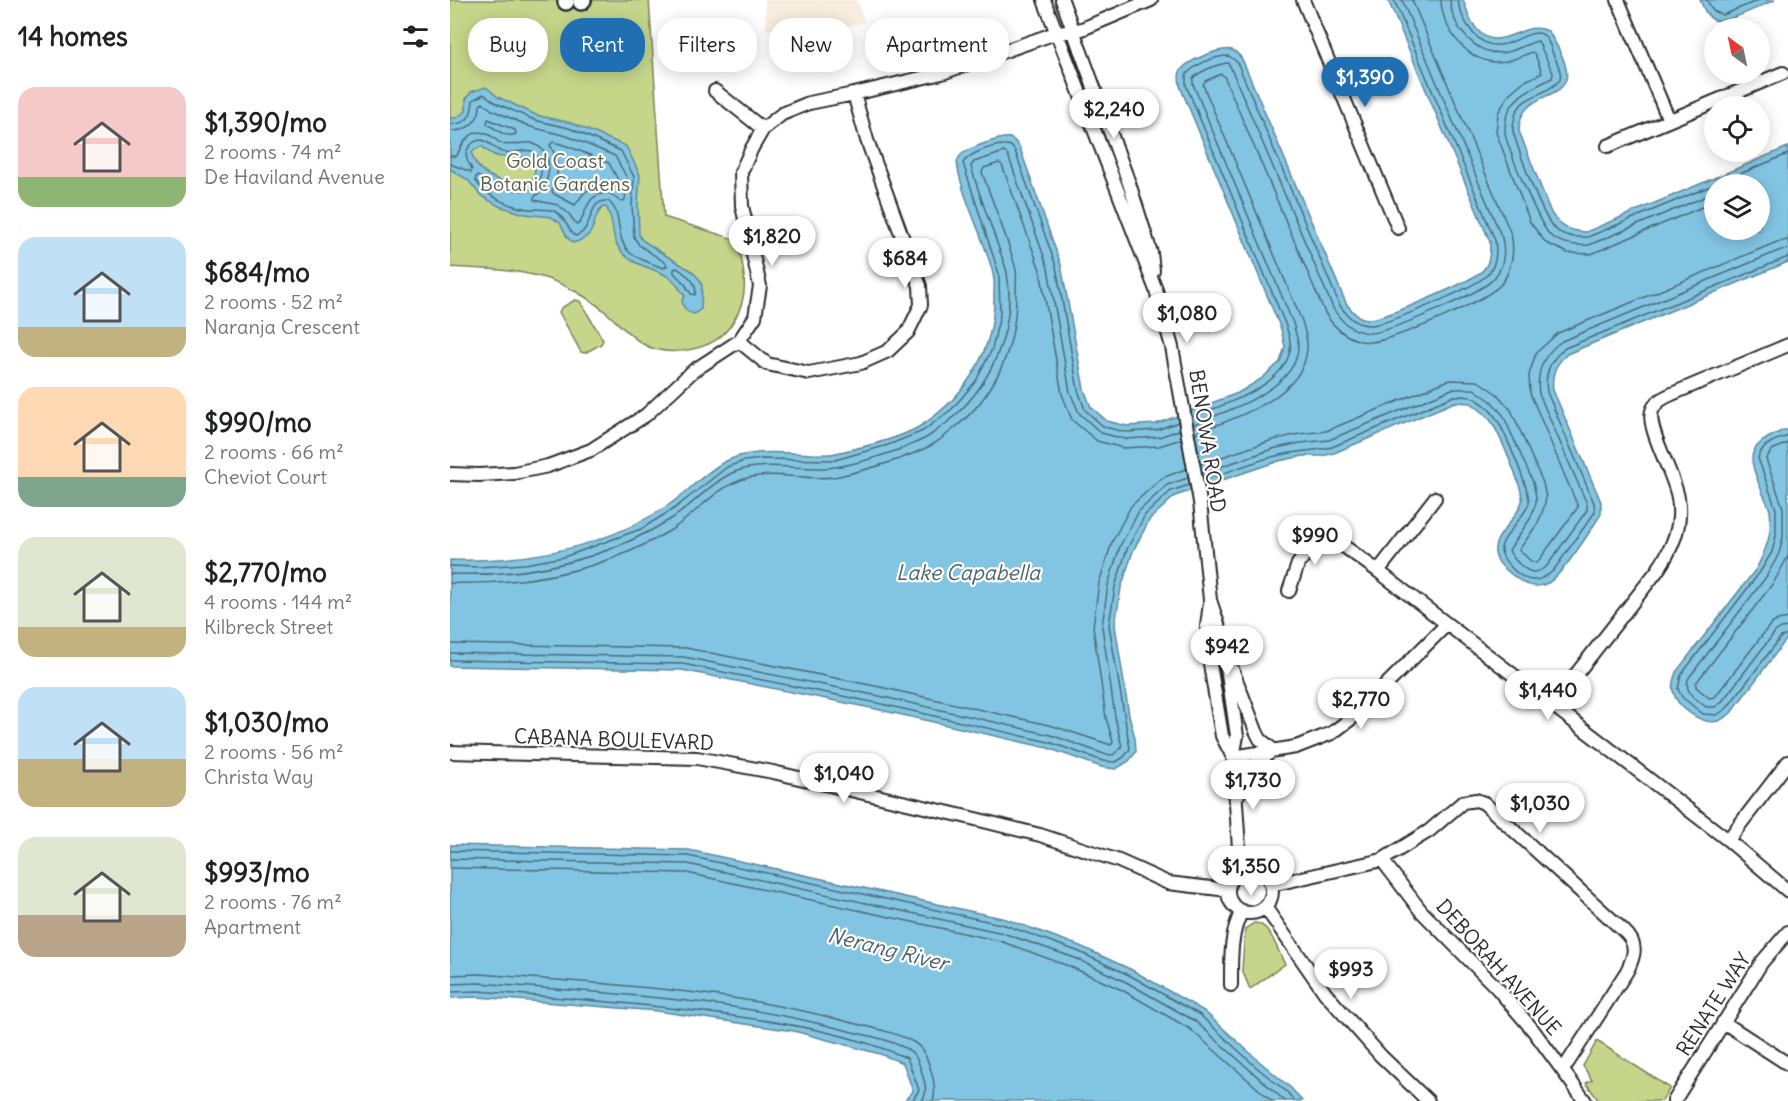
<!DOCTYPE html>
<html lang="en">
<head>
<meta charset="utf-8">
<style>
	:root { --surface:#fff; --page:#f6f6f6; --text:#202124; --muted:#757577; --accent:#1f6fb2 }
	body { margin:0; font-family:Delius,sans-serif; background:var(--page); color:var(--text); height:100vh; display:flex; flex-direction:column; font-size:22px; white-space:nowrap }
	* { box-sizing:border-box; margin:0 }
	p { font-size:20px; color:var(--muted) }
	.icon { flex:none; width:33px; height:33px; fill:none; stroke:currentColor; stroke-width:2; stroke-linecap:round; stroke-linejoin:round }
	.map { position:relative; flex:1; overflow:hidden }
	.sheet { display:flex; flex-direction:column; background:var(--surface); width:450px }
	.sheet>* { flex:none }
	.guide { position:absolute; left:18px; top:18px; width:570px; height:54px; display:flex; gap:12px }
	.needle { width:39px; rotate:327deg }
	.controls { position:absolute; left:1254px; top:18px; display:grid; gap:12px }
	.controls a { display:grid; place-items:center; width:66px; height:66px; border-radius:50%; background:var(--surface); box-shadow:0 3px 15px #0003; font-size:30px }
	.price { position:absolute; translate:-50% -51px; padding:0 14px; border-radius:21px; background:#fff; color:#222; font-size:20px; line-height:39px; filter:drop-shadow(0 2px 3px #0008) }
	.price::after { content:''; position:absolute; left:50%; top:36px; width:18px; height:14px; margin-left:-9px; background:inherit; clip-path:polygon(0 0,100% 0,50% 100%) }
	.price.current { background:var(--accent); color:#fff }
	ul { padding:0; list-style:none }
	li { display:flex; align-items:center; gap:18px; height:150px; padding:0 18px }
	li span { display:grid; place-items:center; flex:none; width:168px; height:120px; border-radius:18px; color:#555 }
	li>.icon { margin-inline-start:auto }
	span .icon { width:72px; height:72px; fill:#fffc; stroke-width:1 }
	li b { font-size:26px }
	h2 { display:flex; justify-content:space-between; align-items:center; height:72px; padding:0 18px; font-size:26px }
	.pill { padding:0 21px; border-radius:24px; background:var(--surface); box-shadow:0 3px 15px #0003; font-size:21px; line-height:54px }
	.pill.current { background:var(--accent); color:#fff }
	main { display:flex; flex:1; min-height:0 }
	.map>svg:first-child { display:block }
	.built { fill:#f7eee0 }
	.green { fill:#c5d68b; stroke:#78805b; stroke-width:1.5 }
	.water { fill:#82c5e3; stroke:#5f8799; stroke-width:1.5; fill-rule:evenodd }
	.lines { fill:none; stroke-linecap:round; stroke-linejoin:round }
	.shore { stroke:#4e6975; stroke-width:1.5 }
	.minor-casing { stroke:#2b2b2b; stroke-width:16 }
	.major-casing { stroke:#2b2b2b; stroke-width:20 }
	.minor { stroke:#fff; stroke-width:12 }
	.major { stroke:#fff; stroke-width:15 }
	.labels { text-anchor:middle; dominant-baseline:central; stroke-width:4.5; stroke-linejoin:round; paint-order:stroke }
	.park-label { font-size:20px; fill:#595e48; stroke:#fff }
	.street-label { font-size:20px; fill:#2b2b2b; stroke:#fff }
	.water-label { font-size:21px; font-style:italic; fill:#49616b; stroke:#fff }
</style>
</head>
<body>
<main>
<section class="sheet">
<h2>14 homes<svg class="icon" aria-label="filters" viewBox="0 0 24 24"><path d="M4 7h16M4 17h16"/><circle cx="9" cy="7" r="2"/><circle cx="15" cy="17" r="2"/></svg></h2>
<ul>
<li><span style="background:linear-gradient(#f6c9c9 75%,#8fb573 0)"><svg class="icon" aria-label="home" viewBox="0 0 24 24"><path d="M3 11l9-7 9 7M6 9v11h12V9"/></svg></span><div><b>$1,390/mo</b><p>2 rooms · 74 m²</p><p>De Haviland Avenue</p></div></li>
<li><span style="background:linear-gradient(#bfe0f5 75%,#c2b280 0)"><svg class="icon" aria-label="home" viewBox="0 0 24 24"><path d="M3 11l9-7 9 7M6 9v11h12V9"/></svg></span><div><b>$684/mo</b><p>2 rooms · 52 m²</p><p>Naranja Crescent</p></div></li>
<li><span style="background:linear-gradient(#ffd9b3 75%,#7fa58c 0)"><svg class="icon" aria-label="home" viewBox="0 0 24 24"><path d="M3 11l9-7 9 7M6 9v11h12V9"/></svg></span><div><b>$990/mo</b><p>2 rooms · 66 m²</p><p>Cheviot Court</p></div></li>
<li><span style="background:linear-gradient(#dfe7d0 75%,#c2b280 0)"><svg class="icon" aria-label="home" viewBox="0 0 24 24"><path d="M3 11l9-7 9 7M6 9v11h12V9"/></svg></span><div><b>$2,770/mo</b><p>4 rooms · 144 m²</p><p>Kilbreck Street</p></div></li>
<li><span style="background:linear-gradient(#bfe0f5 60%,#c2b280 0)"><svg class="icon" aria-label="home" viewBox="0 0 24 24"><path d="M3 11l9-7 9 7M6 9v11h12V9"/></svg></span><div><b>$1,030/mo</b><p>2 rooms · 56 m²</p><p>Christa Way</p></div></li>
<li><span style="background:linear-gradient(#dfe7d0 65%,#b9a48a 0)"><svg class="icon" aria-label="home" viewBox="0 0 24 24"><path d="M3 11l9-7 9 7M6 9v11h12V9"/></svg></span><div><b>$993/mo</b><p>2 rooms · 76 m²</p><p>Apartment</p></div></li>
</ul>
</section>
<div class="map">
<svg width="1338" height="1101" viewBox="0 0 1338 1101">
	<rect width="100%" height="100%" fill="#fff"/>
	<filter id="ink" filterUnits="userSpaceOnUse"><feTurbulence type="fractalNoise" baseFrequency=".0167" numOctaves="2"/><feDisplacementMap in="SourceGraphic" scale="12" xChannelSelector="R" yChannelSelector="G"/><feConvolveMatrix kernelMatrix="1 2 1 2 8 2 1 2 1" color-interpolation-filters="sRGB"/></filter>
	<g filter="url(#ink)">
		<!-- built -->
		<path class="built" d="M315 0H407L415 22 404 25 316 30Z"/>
		<!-- green -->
		<path class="green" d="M0 0H199L214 217 287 240C296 274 301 301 277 330 260 351 216 358 193 344 180 336 169 324 158 314 141 299 117 285 95 278 65 269 31 269 0 267Z
			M125 300 130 301 153 340 151 344 135 353 131 352 109 312 111 308Z
			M804 923C821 923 827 951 835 964L800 989 792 970 795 929Z
			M1147 1041 1220 1088 1212 1101H1149L1136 1083 1142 1080 1133 1066Z"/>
		<!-- water -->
		<path class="water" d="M938 0H1013C1016 7 1018 15 1022 22 1045 62 1072 17 1098 31 1153 115 1069 77 1069 131L1101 213C1110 227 1119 231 1136 232L1338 147V262L1117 354C1105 365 1101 374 1103 390L1151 502V514C1141 530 1113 574 1098 583 1086 589 1074 585 1065 577 1056 570 1047 564 1045 553 1042 536 1068 519 1072 501 1075 492 1048 431 1041 421 1036 414 1028 408 1021 403L1005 402 884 453 872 456H853L829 461 725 496 700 519 683 551 671 588 665 625 679 715 685 738 686 752 679 761 666 769 651 767 598 748 426 709 232 670 0 666V560C78 562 154 549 220 504 239 491 254 473 274 462 300 448 335 453 363 454 371 454 379 455 386 453 410 448 452 438 472 425 516 396 545 350 544 296 544 289 545 281 543 274 535 238 511 197 507 162 509 158 509 156 512 154 519 148 552 136 560 138 565 140 567 144 570 148L611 265 634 389 641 407 657 421 677 426 706 424 788 393 811 379 830 362 835 347 831 329 730 86C730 82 728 76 730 72 735 61 771 47 782 50 787 52 789 55 792 59L896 303C902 311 907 318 918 319 932 320 1026 280 1034 269 1040 262 1040 252 1040 242ZM1264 184H1310V230H1264Z
			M1250 0H1325C1312 5 1277 24 1264 20 1256 16 1253 7 1250 0Z
			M36 87 48 97 86 115 121 123 176 146 190 175 188 204 189 235 192 240 215 255 242 271 250 280 252 286 251 309 244 314C236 312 233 308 232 300L235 296C229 290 226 280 217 276 201 267 182 265 171 251 160 238 165 220 156 207H153C138 220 152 234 123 243L117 237 110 223 101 217 75 214 49 206 31 196 18 180 0 169V118H6L16 111V99L21 92ZM32 146C46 162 61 156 79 157 87 165 86 174 81 183 60 188 26 176 22 153L25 149Z
			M1334 430H1338V637L1281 713C1277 716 1272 720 1268 721 1252 725 1227 708 1223 691 1221 685 1224 678 1226 672L1306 569C1316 550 1323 533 1320 511 1319 506 1316 500 1313 494 1298 456 1293 448 1334 430Z
			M0 845 239 850 556 919 630 946 682 970 754 1011 809 1061 842 1089 852 1101H454L463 1091 453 1063 430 1054 344 1031 207 1011 27 997 0 998Z"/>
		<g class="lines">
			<!-- shore -->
			<path class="shore" d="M991 0C992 28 1016 61 1046 62 1059 62 1070 57 1082 52L1085 54 1092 73 1073 82 1059 94 1048 113 1046 132 1080 222 1096 243 1118 253 1141 254 1264 202
				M1000 0C1002 28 1027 58 1057 52 1068 50 1077 43 1088 41L1103 73 1102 78C1084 88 1065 93 1057 115 1055 120 1055 127 1055 133 1057 147 1090 226 1100 235 1110 244 1126 246 1139 245L1264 193
				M1008 0C1009 12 1016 24 1023 33 1050 64 1075 26 1092 34 1098 37 1101 48 1103 54 1107 63 1112 71 1110 80 1091 101 1063 91 1063 132 1070 154 1090 212 1103 227 1112 237 1126 238 1138 237L1338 154
				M1257 0 1263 11 1273 15 1309 0
				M38 119 65 130 66 134C54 139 48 129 37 124Z
				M0 124C18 125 22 115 23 100L34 94 46 103 84 120 119 128 171 151 184 177 182 205 184 237 189 245 216 263 217 266 213 268C202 263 188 260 179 252 164 237 174 213 158 201 136 199 145 231 125 236 117 229 115 216 104 211 97 208 87 210 79 209 60 207 37 197 25 180L26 177 28 176C43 186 66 194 83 189 94 177 94 162 82 151 72 149 62 154 52 152 45 150 38 140 31 140 24 140 19 146 16 152L17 160 22 169 21 172 0 164
				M0 131C17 132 30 121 30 105L33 103 42 110 81 127 117 136 165 156 177 178 175 200 171 202 159 193C138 193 137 208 130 223L127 225 119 214 108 205 84 200V197C102 186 106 150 81 143 72 141 62 147 53 144 46 142 44 136 37 134 22 127 11 144 7 156H0
				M103 142C122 146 140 156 159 163L168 180 167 184 144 186 134 193 125 205 104 194 102 191C110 175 109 160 100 145Z
				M227 268C237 275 248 282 245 295L241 294 235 284 224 273V269Z
				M742 417C773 405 834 387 840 350 842 342 838 333 836 326L736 85V75C745 64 765 56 779 56L787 62 890 306C898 316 905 325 919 325 936 326 1025 287 1037 275 1046 266 1047 252 1045 240L944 0
				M744 424C775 412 849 389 848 346 848 339 845 331 843 323L743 84V78C751 71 767 64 778 63L780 66 883 308C891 322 903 332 920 333 938 333 1035 292 1045 277 1054 266 1055 251 1052 238L952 0
				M745 433C783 419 855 397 857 348 858 339 854 329 852 321L753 85 755 81 771 74 774 76 875 313C885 329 900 341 919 342 941 342 1040 300 1052 283 1062 269 1065 250 1061 234L962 0
				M1338 436C1325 440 1312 444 1308 458L1326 509V536L1322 552 1310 572 1231 675 1228 689 1232 697 1253 714 1267 715 1277 708 1331 637 1338 635
				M1338 443 1322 450 1316 459 1333 508V537L1329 554 1316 577 1238 679C1234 693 1246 699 1256 707H1265L1271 703 1325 632 1331 628 1338 627
				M751 464 823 440 849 434 876 431 999 380 1028 381 1047 394 1061 410 1093 483 1096 498 1094 507 1088 523 1069 550 1082 562 1087 563 1128 507 1080 393 1079 375 1086 353 1108 333 1327 242 1338 240
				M752 473 826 448 850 443 879 440 1002 389H1024L1041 401 1053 415 1083 482 1086 496V503L1080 519 1059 550C1062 558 1075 572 1084 572 1089 572 1093 569 1097 566L1137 510V504L1089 394C1086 372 1093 354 1112 341L1331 250 1338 249
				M754 480C779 472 804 461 830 455 847 451 865 451 882 447L1004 396C1010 396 1020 395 1026 399 1033 403 1041 410 1046 418 1053 428 1081 492 1079 503 1075 517 1050 538 1051 550 1052 561 1070 579 1082 580 1090 581 1097 576 1103 571L1145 512 1144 503 1097 392C1094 373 1100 360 1115 348L1338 257
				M1338 556 1324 582 1246 683V687L1259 698 1265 697 1320 625 1328 620 1338 618
				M0 566 29 567 75 564 114 557 191 529 225 508 277 467 294 461 312 459 385 460 438 445 473 431 502 409 526 381 542 349 550 315 549 274 513 163C519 153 549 142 561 146L565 151 606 266 628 390 635 410 654 427 676 432 707 430 728 422
				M0 574C79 577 153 561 221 519 242 506 259 484 282 473 315 459 352 472 385 467 409 464 455 449 476 438 482 435 488 429 494 425 539 390 567 331 557 273 555 263 550 253 547 243 538 217 528 192 521 166L524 162 554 152 558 155 598 268 620 392 629 413 651 433 675 439 709 437 729 430
				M0 583C78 585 154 571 221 530 243 516 262 492 286 482 318 467 356 483 389 476 420 469 452 460 480 446 488 442 495 436 502 430 545 397 567 347 566 293 566 285 567 277 566 270 558 238 543 204 532 172L534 168 549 163 552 165 590 270 612 394 622 420 647 441 673 448 709 446 731 439
				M0 644 236 648 430 687 603 726 661 745 663 742 656 718 643 627 649 583 662 542 681 506 712 478 736 469
				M0 653 234 657 429 696 601 735 654 754 663 755 672 747 665 717 652 626 658 585 670 546 689 511 717 485 738 478
				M0 660 233 664 427 703 599 742 653 761 666 762 674 757 680 749 659 625 665 587 677 549 695 515 721 491 739 485
				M0 851 238 856 555 925 627 951 679 975 750 1015 805 1066 838 1093 844 1101
				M0 859 238 864 553 933 625 958 676 982 745 1021 835 1101
				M0 868 237 873 550 941 621 967 672 990 740 1029 822 1101
				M0 975 29 974C151 984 276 989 395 1021 418 1027 444 1031 465 1043 478 1051 488 1087 483 1101
				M0 984 28 983C151 993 276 998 395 1030 416 1036 442 1039 460 1051 469 1057 471 1071 474 1080 476 1088 477 1093 472 1101
				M0 992 28 991C113 998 198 1004 283 1016 342 1024 402 1034 457 1058L469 1090 462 1101"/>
			<!-- minor casing -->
			<g class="minor-casing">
				<path id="minor" d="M594 0 706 290 722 347 750 502 760 600 768 624 776 661 787 736 783 757
					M612 0 679 183 701 253 703 271
					M853 0 948 228
					M1168 0 1219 120
					M265 91 313 129
					M1158 146 1333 73
					M289 341 317 364 359 373 411 363 438 351 458 332 471 305 470 286 417 140 404 94
					M0 474 29 475 64 473 98 466 141 450 196 415 243 371 289 341 305 317 310 286 292 206 291 172 302 148 313 129 332 114 359 103 404 94 492 73 600 35 632 29 701 0
					M928 571 985 498
					M839 591 848 564 873 531 928 571 1278 840 1338 891
					M760 603 757 626 758 652 772 736 783 757 789 849 794 870
					M782 669 806 731 810 739 823 750C806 762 797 777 788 795
					M1102 705 1207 571C1222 549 1233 525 1228 498 1225 476 1196 428 1202 411 1205 402 1213 398 1222 394L1338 345
					M0 752 247 758 323 772 513 816 590 835 669 861 718 883 778 890
					M783 757 846 747 882 733 906 715 996 625
					M1278 840 1338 762
					M932 860 971 911 1047 988 1083 1030 1135 1101
					M778 891a22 22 0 1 1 44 0a22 22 0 1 1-44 0Z
					M821 885 932 860 979 831 1013 802 1026 800 1034 803 1174 931C1188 944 1185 955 1177 971L1113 1070
					M815 907 875 993 931 1056 978 1101
					M781 985C781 961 780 932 792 911
					M1273 1022 1338 1064
					M1224 1101 1312 962 1338 932"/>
			</g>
			<!-- major casing -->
			<g class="major-casing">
				<path id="major" d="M116 0V2
					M131 2 133 0"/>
			</g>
			<!-- minor -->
			<use href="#minor" class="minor"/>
			<!-- major -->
			<use href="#major" class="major"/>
		</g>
	</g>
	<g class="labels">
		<!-- park labels -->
		<g class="park-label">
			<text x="105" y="160">Gold Coast<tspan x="105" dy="23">Botanic Gardens</tspan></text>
		</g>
		<!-- street labels -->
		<g class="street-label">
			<text transform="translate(758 441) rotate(81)">BENOWA ROAD</text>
			<text transform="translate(164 739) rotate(2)">CABANA BOULEVARD</text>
			<text transform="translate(1049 967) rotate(48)">DEBORAH AVENUE</text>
			<text transform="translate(1263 1004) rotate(-57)">RENATE WAY</text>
		</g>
		<!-- water labels -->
		<g class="water-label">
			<text x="518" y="572">Lake Capabella</text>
			<text transform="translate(438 949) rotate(14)">Nerang River</text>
		</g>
	</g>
</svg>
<div class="controls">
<a><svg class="needle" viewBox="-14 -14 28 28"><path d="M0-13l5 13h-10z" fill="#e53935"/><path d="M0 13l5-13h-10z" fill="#757577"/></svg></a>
<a><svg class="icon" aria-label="locate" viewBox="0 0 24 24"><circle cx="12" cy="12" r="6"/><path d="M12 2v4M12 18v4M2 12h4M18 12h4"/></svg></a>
<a><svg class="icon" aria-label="layers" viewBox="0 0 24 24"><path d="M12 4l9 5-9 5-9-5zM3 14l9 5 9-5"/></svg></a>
</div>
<b class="price current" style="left:915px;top:108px">$1,390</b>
<b class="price" style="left:664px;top:140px">$2,240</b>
<b class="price" style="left:322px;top:267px">$1,820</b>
<b class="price" style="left:455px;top:289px">$684</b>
<b class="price" style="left:737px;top:344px">$1,080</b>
<b class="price" style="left:865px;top:566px">$990</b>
<b class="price" style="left:777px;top:677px">$942</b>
<b class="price" style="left:1098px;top:721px">$1,440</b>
<b class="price" style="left:911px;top:730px">$2,770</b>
<b class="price" style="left:394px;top:804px">$1,040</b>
<b class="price" style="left:803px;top:811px">$1,730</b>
<b class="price" style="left:1090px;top:834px">$1,030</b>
<b class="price" style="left:801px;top:897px">$1,350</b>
<b class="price" style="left:901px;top:1000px">$993</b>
<div class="guide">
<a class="pill">Buy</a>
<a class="pill current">Rent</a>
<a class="pill">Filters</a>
<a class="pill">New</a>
<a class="pill">Apartment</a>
</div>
</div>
</main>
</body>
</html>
